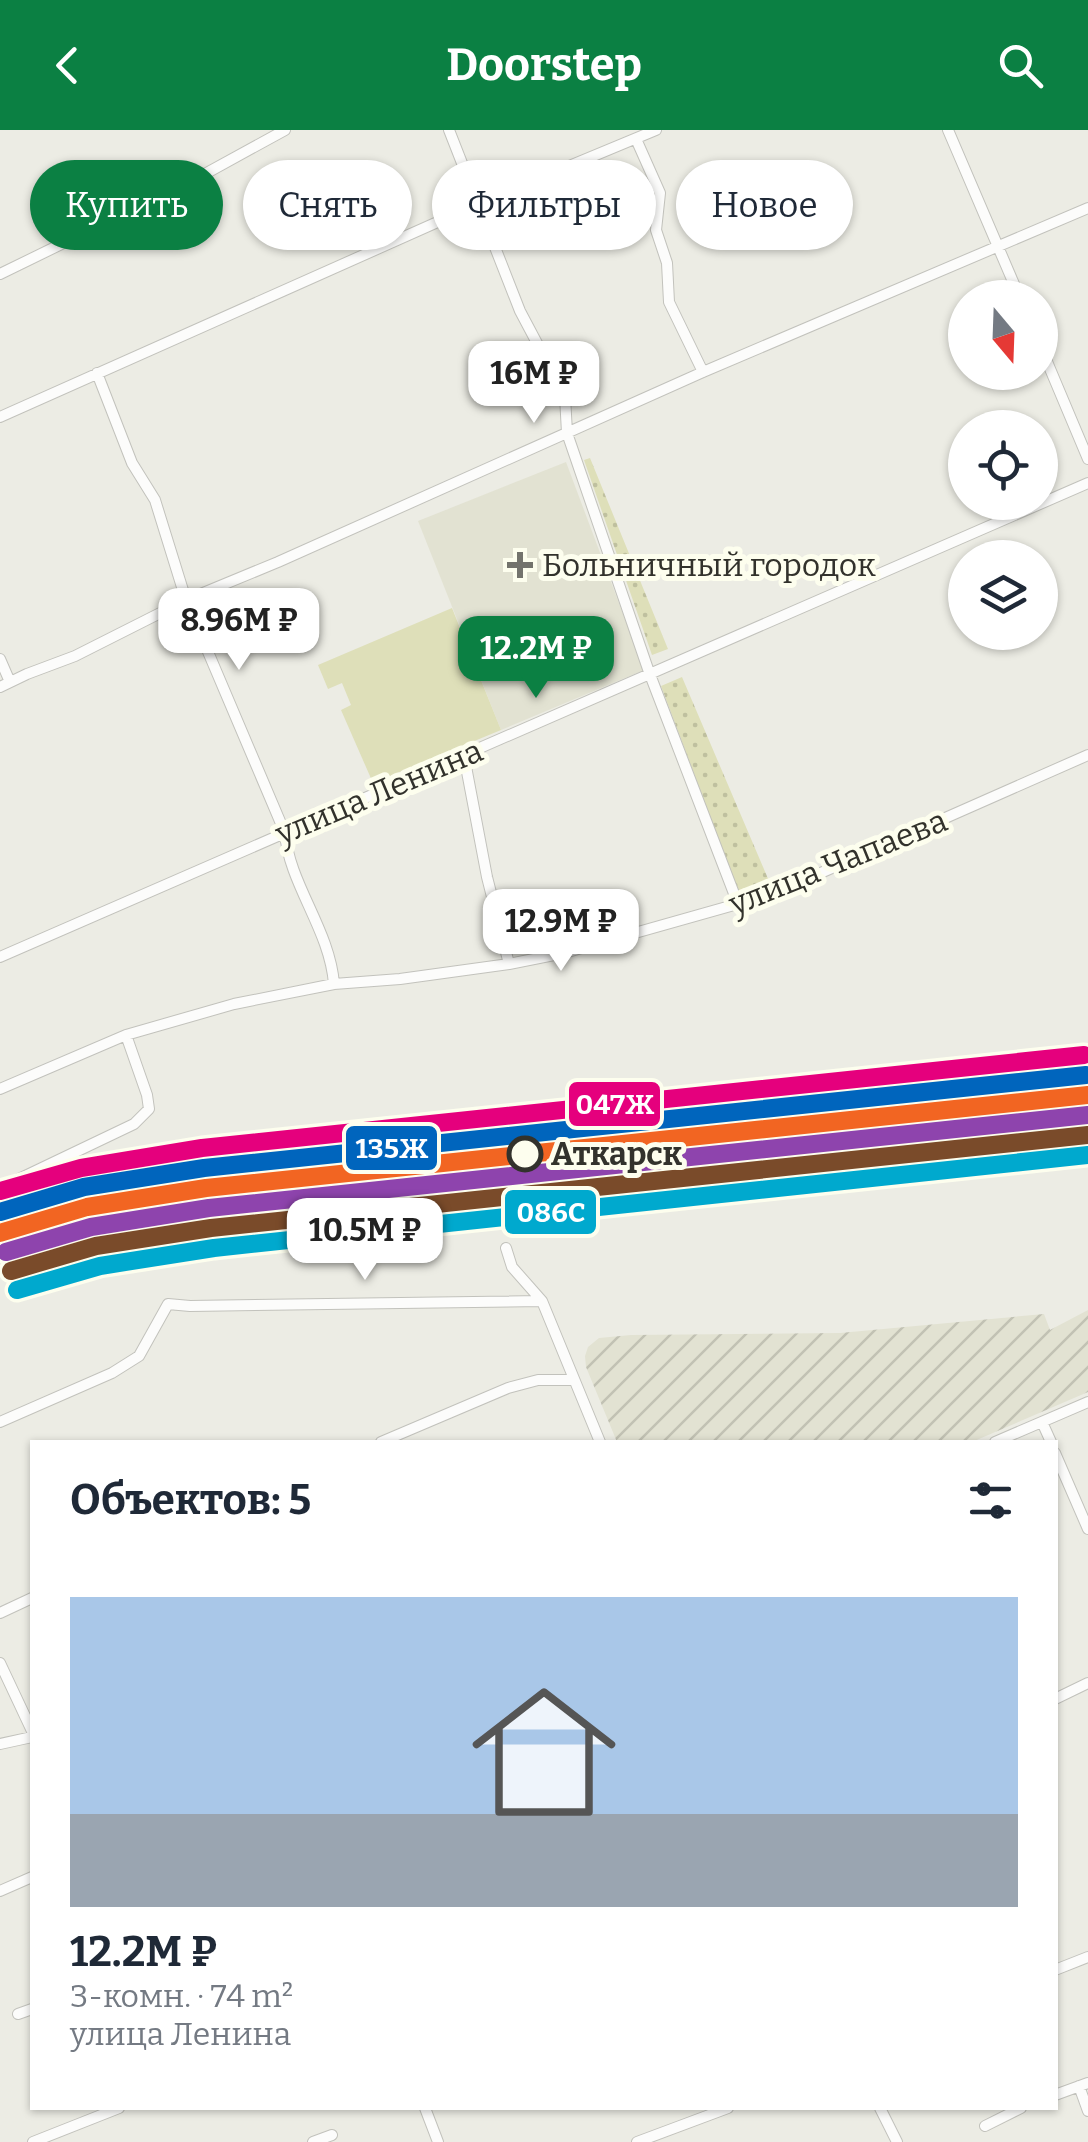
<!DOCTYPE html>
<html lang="ru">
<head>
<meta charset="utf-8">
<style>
	:root { --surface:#fff; --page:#f6f6f7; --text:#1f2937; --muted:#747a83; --accent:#0b8043 }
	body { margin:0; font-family:Bitter,serif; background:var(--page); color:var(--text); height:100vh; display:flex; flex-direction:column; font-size:38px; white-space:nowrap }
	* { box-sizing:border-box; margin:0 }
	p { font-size:32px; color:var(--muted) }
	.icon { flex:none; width:55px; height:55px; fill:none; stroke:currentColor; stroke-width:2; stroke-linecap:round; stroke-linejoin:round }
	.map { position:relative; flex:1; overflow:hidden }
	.drawer { position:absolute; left:30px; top:1310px; width:1028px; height:670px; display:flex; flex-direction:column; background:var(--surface); border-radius:0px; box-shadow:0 2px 8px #0004 }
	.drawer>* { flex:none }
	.top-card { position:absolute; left:30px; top:30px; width:1030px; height:90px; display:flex; gap:20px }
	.needle { width:65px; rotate:161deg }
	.tools { position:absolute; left:948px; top:150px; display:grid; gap:20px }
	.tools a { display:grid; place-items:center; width:110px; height:110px; border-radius:50%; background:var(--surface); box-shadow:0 2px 8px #0004; font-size:50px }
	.price { position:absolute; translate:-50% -85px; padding:0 22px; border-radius:20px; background:#fff; color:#222; font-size:32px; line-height:65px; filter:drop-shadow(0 2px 5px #0008) }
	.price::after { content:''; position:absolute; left:50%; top:60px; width:30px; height:22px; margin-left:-15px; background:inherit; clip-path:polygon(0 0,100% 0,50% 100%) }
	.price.on { background:var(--accent); color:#fff }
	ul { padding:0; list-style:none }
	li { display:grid; align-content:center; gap:20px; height:530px; padding:0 40px }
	li span { display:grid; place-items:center; height:310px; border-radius:0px; color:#555 }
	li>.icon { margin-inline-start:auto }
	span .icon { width:180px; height:180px; fill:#fffc; stroke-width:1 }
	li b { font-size:42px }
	h2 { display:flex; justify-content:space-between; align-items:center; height:120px; padding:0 40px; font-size:42px }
	.chip { padding:0 35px; border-radius:45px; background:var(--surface); box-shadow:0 2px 8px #0004; font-size:35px; line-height:90px }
	.chip.on { background:var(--accent); color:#fff }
	header { display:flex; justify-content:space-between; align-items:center; height:130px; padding:0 40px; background:var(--accent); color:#fff; font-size:45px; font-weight:700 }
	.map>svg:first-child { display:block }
	.built { fill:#e2e2d2 }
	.industrial { fill:url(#industrial-furrows) }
	.grass { fill:#dedfb9 }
	.park { fill:url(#park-dots) }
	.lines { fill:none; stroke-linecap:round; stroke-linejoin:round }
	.minor-casing { stroke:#c2c2bc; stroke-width:12 }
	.minor { stroke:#fcfcfb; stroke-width:10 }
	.rail-casing { stroke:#d2d2d0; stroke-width:6 }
	.rail { stroke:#fdfeee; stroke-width:2.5; stroke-dasharray:8; stroke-linecap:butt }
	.rail-1-casing { stroke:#fdfeee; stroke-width:25 }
	.rail-2-casing { stroke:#fdfeee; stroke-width:25 }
	.rail-3-casing { stroke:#fdfeee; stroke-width:25 }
	.rail-4-casing { stroke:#fdfeee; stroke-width:25 }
	.rail-5-casing { stroke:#fdfeee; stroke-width:25 }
	.rail-6-casing { stroke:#fdfeee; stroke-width:25 }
	.rail-1 { stroke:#f26522; stroke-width:18 }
	.rail-2 { stroke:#8e44ad; stroke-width:18 }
	.rail-3 { stroke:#0065bd; stroke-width:18 }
	.rail-4 { stroke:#7a4b2a; stroke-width:18 }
	.rail-5 { stroke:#e5007d; stroke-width:18 }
	.rail-6 { stroke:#00a9ce; stroke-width:18 }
	.poi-dot { fill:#73736c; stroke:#fdfeee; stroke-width:4 }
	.stop-dot { fill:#fdfeee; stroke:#32322c; stroke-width:5 }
	.labels { text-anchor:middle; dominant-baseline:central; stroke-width:10; stroke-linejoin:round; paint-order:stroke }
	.poi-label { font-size:32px; fill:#32322c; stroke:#fdfeee; text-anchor:start }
	.street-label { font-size:32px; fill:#32322c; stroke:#fdfeee }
	.stop-label { font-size:32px; font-weight:bold; fill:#32322c; stroke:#fdfeee; text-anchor:start }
	.line-badge { stroke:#fdfeee; stroke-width:4 }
	.badge-label { font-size:28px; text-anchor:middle; font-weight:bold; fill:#fff }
</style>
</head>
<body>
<header><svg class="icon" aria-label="back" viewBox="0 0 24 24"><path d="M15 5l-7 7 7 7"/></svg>Doorstep<svg class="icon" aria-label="search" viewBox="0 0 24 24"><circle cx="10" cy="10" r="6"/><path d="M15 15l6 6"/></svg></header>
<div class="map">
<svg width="1088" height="2012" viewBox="0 0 1088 2012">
	<defs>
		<pattern id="industrial-furrows" width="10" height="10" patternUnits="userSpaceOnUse" patternTransform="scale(2.5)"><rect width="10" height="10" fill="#e2e2d2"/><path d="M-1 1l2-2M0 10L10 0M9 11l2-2" fill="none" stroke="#c2c2b4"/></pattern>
		<pattern id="park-dots" width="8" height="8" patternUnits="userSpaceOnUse" patternTransform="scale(2.5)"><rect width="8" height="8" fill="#dedfb9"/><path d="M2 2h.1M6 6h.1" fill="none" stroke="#bfc09f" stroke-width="1.8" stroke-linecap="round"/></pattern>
	</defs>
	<rect width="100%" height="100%" fill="#ecece4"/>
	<!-- built -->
	<path class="built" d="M566 332 644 540 501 600 418 391Z"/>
	<!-- industrial -->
	<path class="industrial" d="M1088 1180V1262L972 1312H617L586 1237 585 1226 588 1217 599 1208 631 1205 840 1203 1044 1184 1050 1200Z"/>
	<!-- grass -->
	<path class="grass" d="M452 478 501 600 373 653 341 580 351 575 342 553 328 559 318 535Z"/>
	<!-- park -->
	<path class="park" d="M590 328 668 519 652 525 584 330Z
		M682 547 769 751 739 764 661 556Z"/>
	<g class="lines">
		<!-- minor casing -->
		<g class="minor-casing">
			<path id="minor" d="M449 0 520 181 565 266 567 303 649 542 738 774
				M948 0 1020 168
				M636 9 660 63 656 100 667 133 669 172 703 242
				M0 144 203 45 285 0
				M1040 215 1088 329
				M97 243 132 333 155 370 186 470 285 703C289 754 330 800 334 854
				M0 287 478 74 656 0
				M0 529 10 552
				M0 557 27 544 75 526 186 470 278 432 703 242 1088 78
				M464 626 487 747 509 834
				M0 827 1088 353
				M0 959 126 905 234 874 334 854 400 849 509 834 564 823 773 764 1088 625
				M0 1058 134 994 149 979 147 965 126 905
				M506 1118 512 1137 542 1171 600 1312
				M0 1292 112 1243 139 1226 168 1174 190 1176 542 1171
				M1042 1292 1051 1312
				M381 1312 508 1258 538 1250H573
				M995 1312 1088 1272
				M1055 1323 1088 1399
				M0 1483 32 1468
				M0 1533 32 1601
				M1055 1569 1088 1553
				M0 1614 32 1607
				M0 1761 32 1747
				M1055 1840 1088 1827
				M18 1884 32 1879
				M1079 1956 1088 1981
				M1055 1965 1088 1953
				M425 1978 438 2012
				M880 1978 897 2012
				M985 1996 1021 1978
				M33 2012 119 1978
				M313 2012 332 2005
				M637 2012 728 1978"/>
		</g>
		<!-- minor -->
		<use href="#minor" class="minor"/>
		<!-- rail casing -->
		<g class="rail-casing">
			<path id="rail" d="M0 1109 61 1090 115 1079 245 1073 1088 985"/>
		</g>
		<!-- rail -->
		<use href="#rail" class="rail"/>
		<!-- rail-1 casing -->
		<g class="rail-1-casing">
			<path id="rail-1" d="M0 1103 87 1077 206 1058 1088 965"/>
		</g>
		<!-- rail-2 casing -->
		<g class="rail-2-casing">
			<path id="rail-2" d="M6 1122 91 1097 209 1078 1088 985"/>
		</g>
		<!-- rail-3 casing -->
		<g class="rail-3-casing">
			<path id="rail-3" d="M0 1082 84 1057 204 1038 1086 945"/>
		</g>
		<!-- rail-4 casing -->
		<g class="rail-4-casing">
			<path id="rail-4" d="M11 1141 96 1116 211 1098 1088 1005"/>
		</g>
		<!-- rail-5 casing -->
		<g class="rail-5-casing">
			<path id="rail-5" d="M0 1061 81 1038 202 1018 1084 925"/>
		</g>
		<!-- rail-6 casing -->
		<g class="rail-6-casing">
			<path id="rail-6" d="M17 1160 100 1136 214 1118 1088 1025"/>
		</g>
		<!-- rail-1 -->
		<use href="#rail-1" class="rail-1"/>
		<!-- rail-2 -->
		<use href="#rail-2" class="rail-2"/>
		<!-- rail-3 -->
		<use href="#rail-3" class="rail-3"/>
		<!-- rail-4 -->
		<use href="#rail-4" class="rail-4"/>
		<!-- rail-5 -->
		<use href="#rail-5" class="rail-5"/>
		<!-- rail-6 -->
		<use href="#rail-6" class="rail-6"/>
	</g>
	<!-- markers -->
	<path class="poi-dot" d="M515 420h10v10h10v10h-10v10h-10v-10h-10v-10h10z"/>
	<circle class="stop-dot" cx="525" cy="1024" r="16"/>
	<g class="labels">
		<!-- poi labels -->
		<g class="poi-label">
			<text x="542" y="435">Больничный городок</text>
		</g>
		<!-- street labels -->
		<g class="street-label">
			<text transform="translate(379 662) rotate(-23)">улица Ленина</text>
			<text transform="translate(838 732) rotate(-22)">улица Чапаева</text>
		</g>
		<!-- stop labels -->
		<g class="stop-label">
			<text x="551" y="1024">Аткарск</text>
		</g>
	</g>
	<g class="line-badge">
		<rect x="567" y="950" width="95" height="48" rx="10" fill="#e5007d"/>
		<rect x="344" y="994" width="95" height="48" rx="10" fill="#0065bd"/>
		<rect x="503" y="1058" width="95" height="48" rx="10" fill="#00a9ce"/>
	</g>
	<g class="badge-label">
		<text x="615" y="984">047Ж</text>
		<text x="392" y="1028">135Ж</text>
		<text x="551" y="1092">086С</text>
	</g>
</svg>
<div class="tools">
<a><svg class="needle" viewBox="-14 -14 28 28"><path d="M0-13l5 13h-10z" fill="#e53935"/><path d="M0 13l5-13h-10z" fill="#747a83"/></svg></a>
<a><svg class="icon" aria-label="locate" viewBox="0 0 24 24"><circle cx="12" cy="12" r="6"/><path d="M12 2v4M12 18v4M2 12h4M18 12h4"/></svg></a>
<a><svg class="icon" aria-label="layers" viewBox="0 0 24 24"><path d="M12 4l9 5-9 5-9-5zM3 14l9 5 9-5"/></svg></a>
</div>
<b class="price" style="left:534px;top:296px">16M ₽</b>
<b class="price" style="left:239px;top:543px">8.96M ₽</b>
<b class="price on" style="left:536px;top:571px">12.2M ₽</b>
<b class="price" style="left:561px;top:844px">12.9M ₽</b>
<b class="price" style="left:365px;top:1153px">10.5M ₽</b>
<div class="top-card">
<a class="chip on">Купить</a>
<a class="chip">Снять</a>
<a class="chip">Фильтры</a>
<a class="chip">Новое</a>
</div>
<section class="drawer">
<h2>Объектов: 5<svg class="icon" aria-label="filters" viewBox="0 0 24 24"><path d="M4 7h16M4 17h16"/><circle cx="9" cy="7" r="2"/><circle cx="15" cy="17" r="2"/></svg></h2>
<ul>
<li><span style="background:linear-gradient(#a9c7e8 70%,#9aa5b1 0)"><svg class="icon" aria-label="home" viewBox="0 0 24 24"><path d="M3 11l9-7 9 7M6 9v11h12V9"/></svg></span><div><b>12.2M ₽</b><p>3-комн. · 74 m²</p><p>улица Ленина</p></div></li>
</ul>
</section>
</div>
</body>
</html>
